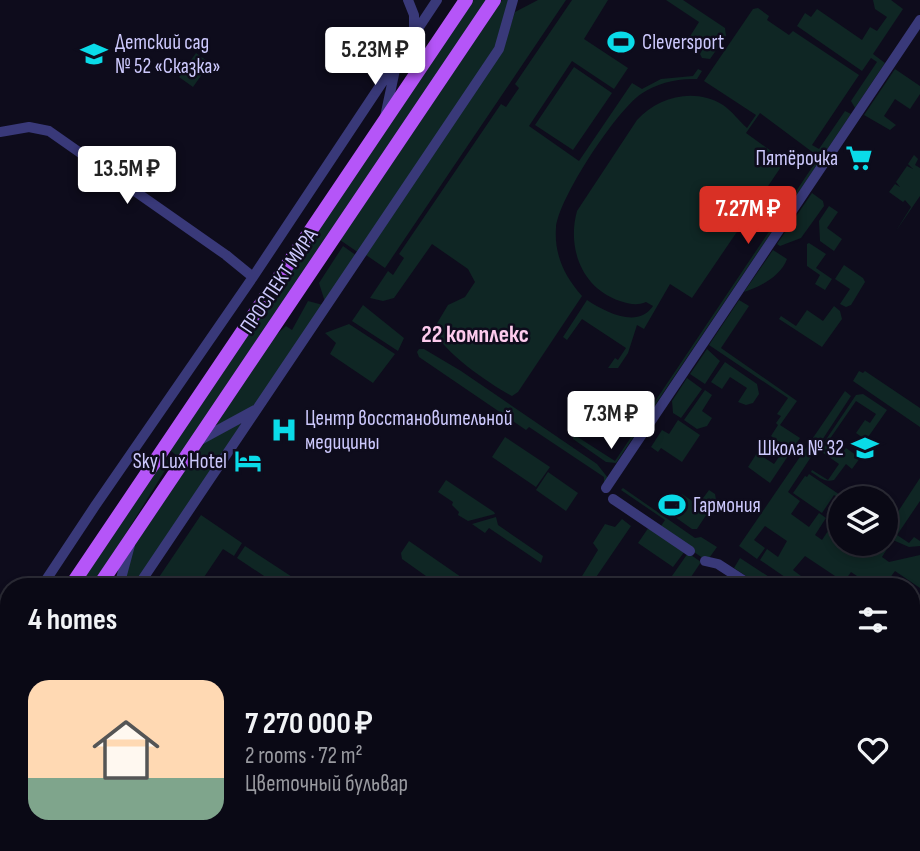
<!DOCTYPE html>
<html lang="en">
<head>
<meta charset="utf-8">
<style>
	:root { --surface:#0a0915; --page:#13121e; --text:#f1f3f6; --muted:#999aa0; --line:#2a2a34; --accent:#d93025 }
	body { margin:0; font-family:"Sofia Sans Condensed",sans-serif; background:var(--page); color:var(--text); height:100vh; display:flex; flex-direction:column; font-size:26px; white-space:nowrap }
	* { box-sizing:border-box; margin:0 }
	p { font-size:23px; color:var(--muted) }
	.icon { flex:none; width:38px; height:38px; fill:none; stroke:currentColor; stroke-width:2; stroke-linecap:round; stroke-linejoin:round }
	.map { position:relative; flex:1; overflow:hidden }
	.drawer { position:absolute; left:0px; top:578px; width:920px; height:275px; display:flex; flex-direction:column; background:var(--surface); border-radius:28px 28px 0 0; box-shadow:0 4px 10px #0003,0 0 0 2px var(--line) }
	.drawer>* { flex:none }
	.tools { position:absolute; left:828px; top:486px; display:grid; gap:14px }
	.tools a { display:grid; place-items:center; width:70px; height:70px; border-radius:50%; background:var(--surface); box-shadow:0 4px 10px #0003,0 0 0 2px var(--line); font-size:35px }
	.price { position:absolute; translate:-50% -60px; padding:0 16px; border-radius:7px; background:#fff; color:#222; font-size:23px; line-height:46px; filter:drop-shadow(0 2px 4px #0008) }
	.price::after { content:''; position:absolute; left:50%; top:42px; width:21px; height:16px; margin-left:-10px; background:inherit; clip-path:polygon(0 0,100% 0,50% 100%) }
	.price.selected { background:var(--accent); color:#fff }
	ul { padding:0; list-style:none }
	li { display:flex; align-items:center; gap:21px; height:175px; padding:0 28px }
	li+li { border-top:2px solid var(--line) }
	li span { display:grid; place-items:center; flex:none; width:196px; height:140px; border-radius:21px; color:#555 }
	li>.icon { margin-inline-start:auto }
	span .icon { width:84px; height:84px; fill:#fffc; stroke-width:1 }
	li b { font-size:30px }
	h2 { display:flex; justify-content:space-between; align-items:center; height:84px; padding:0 28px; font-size:30px }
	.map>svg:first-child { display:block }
	.green { fill:#0f2624 }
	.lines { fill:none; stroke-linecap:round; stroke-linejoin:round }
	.minor { stroke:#393979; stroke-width:10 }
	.major { stroke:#b555f8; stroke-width:14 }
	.tram { stroke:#0adbe8; stroke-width:2 }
	.labels { text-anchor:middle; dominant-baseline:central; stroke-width:5; stroke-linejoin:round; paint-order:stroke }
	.poi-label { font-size:21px; fill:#cdc9fd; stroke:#0e0c1c; text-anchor:start }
	.street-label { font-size:21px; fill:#cdc9fd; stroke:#0e0c1c }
	.quarter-label { font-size:24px; font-weight:bold; fill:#fdcbed; stroke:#0e0c1c }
</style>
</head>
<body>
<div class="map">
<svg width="920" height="851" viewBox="0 0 920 851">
	<rect width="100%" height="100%" fill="#0e0c1c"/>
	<!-- green -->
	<path class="green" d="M473 0H488L179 458 170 450Z
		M502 0H510L499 42 359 253 340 240Z
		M538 0H566L385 268 366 255 502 51 515 12Z
		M572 0H608L584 39 628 68 614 89 572 61 529 126 579 161 632 83 642 89 661 79 693 76 698 69 702 71 697 79C677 78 657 83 641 94 616 111 558 199 556 228 554 255 565 277 582 296L518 392 512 396C488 383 446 354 433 330L448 305 465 297 475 282 468 269 432 244 394 298 383 301 370 298 388 271 393 275 404 258 399 254 501 104 506 107 519 88 515 84Z
		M666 0H683L725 28 726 36 710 59 702 58 700 54 705 45 697 39 689 50 684 46 699 22Z
		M873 0H891L903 9 873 54 885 63 855 108 851 101 877 62 871 58 862 71 797 26 805 13 811 17 817 9 862 40 870 27 877 31 887 17 875 9Z
		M758 8 769 16 767 20 789 35 793 31 859 75 812 145 819 149 845 111 851 114 616 463 606 462 573 439V434L615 461 819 157 760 113 746 133 785 161 692 298 670 284 644 329 637 325 628 353 618 368H608L615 358 618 360 626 348 582 319 567 340 563 337 587 300C605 312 638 329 653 306L646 302C637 306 629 304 620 301 581 288 567 247 577 211L637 120C658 97 694 87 723 105 732 111 739 121 747 128L756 115 704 81 753 9Z
		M196 53 210 63 193 87 179 77Z
		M574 67 612 93 573 150 535 125Z
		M895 69 920 86V94L910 109 895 99 884 116 896 125 890 130 864 115Z
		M914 155 918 159 915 165 920 168V196L896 231 911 207 905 200 903 202 889 192 895 184 900 187 896 182 907 166 913 169 908 164Z
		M812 193 823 201 824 206 801 238 780 246 777 244Z
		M829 206 838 212 827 228 842 239 834 251 820 241 819 221Z
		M809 243 826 254 816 268 832 279 825 290 815 284 820 275 807 266V244Z
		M343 246 357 256 325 302 319 283Z
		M773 250 787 259C781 276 760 287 744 292Z
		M844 265 863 278 865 282 851 305 846 307 840 304 850 289 835 279Z
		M739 300 749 306 721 348 797 401 780 425 800 438 770 483 748 467 757 453 774 464 786 447 771 436 778 425 776 423 781 416 777 414 788 398 709 345Z
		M308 301 323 305 256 406 213 428 274 337 286 326 292 330Z
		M363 305 404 338 398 351 352 321Z
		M834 306 840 311 842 319 822 347 779 319 781 316 796 326 807 310 823 321Z
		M349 324 395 354 373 383 330 354 336 343 325 333Z
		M419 349H424L461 371 597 464 608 478 604 483V477L529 427 526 430 419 357 417 352Z
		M707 349 720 361 705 384 690 374Z
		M725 362 757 384 759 394 753 403 746 405 738 402 747 388 730 377 722 389 711 382Z
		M859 371 863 373 865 371 920 408V427L853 381Z
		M687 378 702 389 681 418 673 413 672 401Z
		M705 390 712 395 702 411 712 418 707 426 697 429 684 420Z
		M845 391 851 396 788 492 800 501 791 514 809 527 819 513 826 518 815 535 822 540 840 513V527L836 533 840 536V544H853L868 554 875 544H886V541L890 544 882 557 889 562 920 555V588L895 571 884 586H872L851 572 844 582 805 556 793 570 801 576 795 584 760 560 767 549 778 557 787 541 765 526 754 540 765 548 757 559 739 546Z
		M863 394 887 410 866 440 856 433 865 420 870 423 876 414 856 401 827 443 842 453 846 448 860 458 852 469 846 464 834 480C825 483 819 477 811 472L812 470 828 480 839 464 819 450 856 395Z
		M678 420 700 435 682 462 661 448 658 452 651 447 662 430 669 434Z
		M240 423 241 426 133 586H123L132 549 204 442Z
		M505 437 550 467 536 487 492 457Z
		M164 459 168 460 169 464 93 586H78Z
		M548 472 578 493 566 511 536 490Z
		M809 474 846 499H840L834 495 822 513 793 493 805 476 807 477Z
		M920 478V501L897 535 909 543 914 537 920 541V546L909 547 886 537V530Z
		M446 480 494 512 495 514 468 521 458 515 459 512 452 505 453 502 438 492Z
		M623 488 695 538 701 537 717 547 707 561 662 530 661 526 665 520 621 490Z
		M709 490 715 494 716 500 697 529H692L675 517 679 508 675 506 682 494 698 505Z
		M201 515 242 543 234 556 223 549 198 586H153Z
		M496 517 498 525 543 556 541 563 489 528 485 533 472 524Z
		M622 519 631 526 590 586H576L598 550 593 543 605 524 615 527Z
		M649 527 685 551 673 567 638 543Z
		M409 541 474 586H440L402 559 401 553Z
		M245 546 306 586H279L237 558Z
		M688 553 701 562 685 586H665Z
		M740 558 783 586H761L734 568Z"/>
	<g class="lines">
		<!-- minor -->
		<path class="minor" d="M408 0 414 15V31
			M385 117 396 65
			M0 132 29 127 49 131 226 255 253 277
			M198 441 255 410
			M606 488 920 20
			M613 499 690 551
			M705 561 718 564 752 586
			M42 586 95 506 253 277 437 0
			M119 586 130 545
			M138 586 499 49 513 0
			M0 646 9 634
			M912 693 920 695
			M912 716 920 704
			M0 793 9 780
			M327 844 339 851
			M348 844 360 851
			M821 851 826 844"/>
		<!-- major -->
		<path class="major" d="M71 586 466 0
			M99 586 494 0
			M0 689 9 676
			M0 743 9 726
			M912 785 920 773
			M912 814 920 802
			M867 851 872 844
			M887 851 892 844"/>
		<!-- tram -->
		<path class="tram" d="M912 760 920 747
			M845 851 850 844"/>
	</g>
	<!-- icons -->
	<defs>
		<g id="stadium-bare" transform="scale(2.1)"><path d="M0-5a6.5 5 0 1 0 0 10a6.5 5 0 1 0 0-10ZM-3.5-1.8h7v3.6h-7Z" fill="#0adbe8" stroke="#0e0c1c" stroke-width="2.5" paint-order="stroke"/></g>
		<g id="school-bare" transform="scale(2.1)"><path d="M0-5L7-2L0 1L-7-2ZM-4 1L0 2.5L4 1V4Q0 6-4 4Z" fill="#0adbe8" stroke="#0e0c1c" stroke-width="2.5" paint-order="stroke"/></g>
		<g id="supermarket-bare" transform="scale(2.1)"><path d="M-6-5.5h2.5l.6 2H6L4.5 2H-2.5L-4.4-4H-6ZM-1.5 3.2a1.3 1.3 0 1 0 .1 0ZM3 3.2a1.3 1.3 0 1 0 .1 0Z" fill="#0adbe8" stroke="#0e0c1c" stroke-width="2.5" paint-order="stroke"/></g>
		<g id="hospital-bare" transform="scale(2.1)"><path d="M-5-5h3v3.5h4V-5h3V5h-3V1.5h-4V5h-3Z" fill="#0adbe8" stroke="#0e0c1c" stroke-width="2.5" paint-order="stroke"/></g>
		<g id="hotel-bare" transform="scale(2.1)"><path d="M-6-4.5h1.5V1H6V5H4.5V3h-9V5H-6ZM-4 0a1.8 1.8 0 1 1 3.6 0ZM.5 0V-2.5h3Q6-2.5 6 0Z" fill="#0adbe8" stroke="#0e0c1c" stroke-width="2.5" paint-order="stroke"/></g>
	</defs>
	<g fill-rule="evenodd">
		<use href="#stadium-bare" x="621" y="42"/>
		<use href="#school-bare" x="94" y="54"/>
		<use href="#supermarket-bare" x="859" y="158"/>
		<use href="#hospital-bare" x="284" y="430"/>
		<use href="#school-bare" x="865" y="448"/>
		<use href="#hotel-bare" x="248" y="461"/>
		<use href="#stadium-bare" x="672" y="505"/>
	</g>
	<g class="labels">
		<!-- poi labels -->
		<g class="poi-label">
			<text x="115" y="42">Детский сад<tspan x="115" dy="24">№ 52 «Сказка»</tspan></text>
			<text x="642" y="42">Cleversport</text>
			<text x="838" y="158" text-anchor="end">Пятёрочка</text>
			<text x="305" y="418">Центр восстановительной<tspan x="305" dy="24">медицины</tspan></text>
			<text x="844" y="448" text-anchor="end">Школа № 32</text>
			<text x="227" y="461" text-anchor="end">Sky Lux Hotel</text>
			<text x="693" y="505">Гармония</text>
		</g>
		<!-- street labels -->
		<g class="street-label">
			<text transform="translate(279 281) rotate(-56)">ПРОСПЕКТ МИРА</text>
		</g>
		<!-- quarter labels -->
		<g class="quarter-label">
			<text x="475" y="334">22 комплекс</text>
		</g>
	</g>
</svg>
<div class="tools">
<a><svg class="icon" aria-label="layers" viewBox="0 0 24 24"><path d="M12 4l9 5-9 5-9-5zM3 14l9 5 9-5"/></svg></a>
</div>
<b class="price" style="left:375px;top:87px">5.23M ₽</b>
<b class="price" style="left:127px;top:206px">13.5M ₽</b>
<b class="price selected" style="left:748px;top:246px">7.27M ₽</b>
<b class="price" style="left:611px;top:451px">7.3M ₽</b>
<section class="drawer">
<h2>4 homes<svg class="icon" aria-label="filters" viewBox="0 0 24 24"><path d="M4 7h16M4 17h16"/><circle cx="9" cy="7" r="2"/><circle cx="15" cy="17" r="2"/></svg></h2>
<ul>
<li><span style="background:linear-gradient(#ffd9b3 70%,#7fa58c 0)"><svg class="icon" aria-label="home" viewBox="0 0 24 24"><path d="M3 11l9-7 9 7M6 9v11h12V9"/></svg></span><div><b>7 270 000 ₽</b><p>2 rooms · 72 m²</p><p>Цветочный бульвар</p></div><svg class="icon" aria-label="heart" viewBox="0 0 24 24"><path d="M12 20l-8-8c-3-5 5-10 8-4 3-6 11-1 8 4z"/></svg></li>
</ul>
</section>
</div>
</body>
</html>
